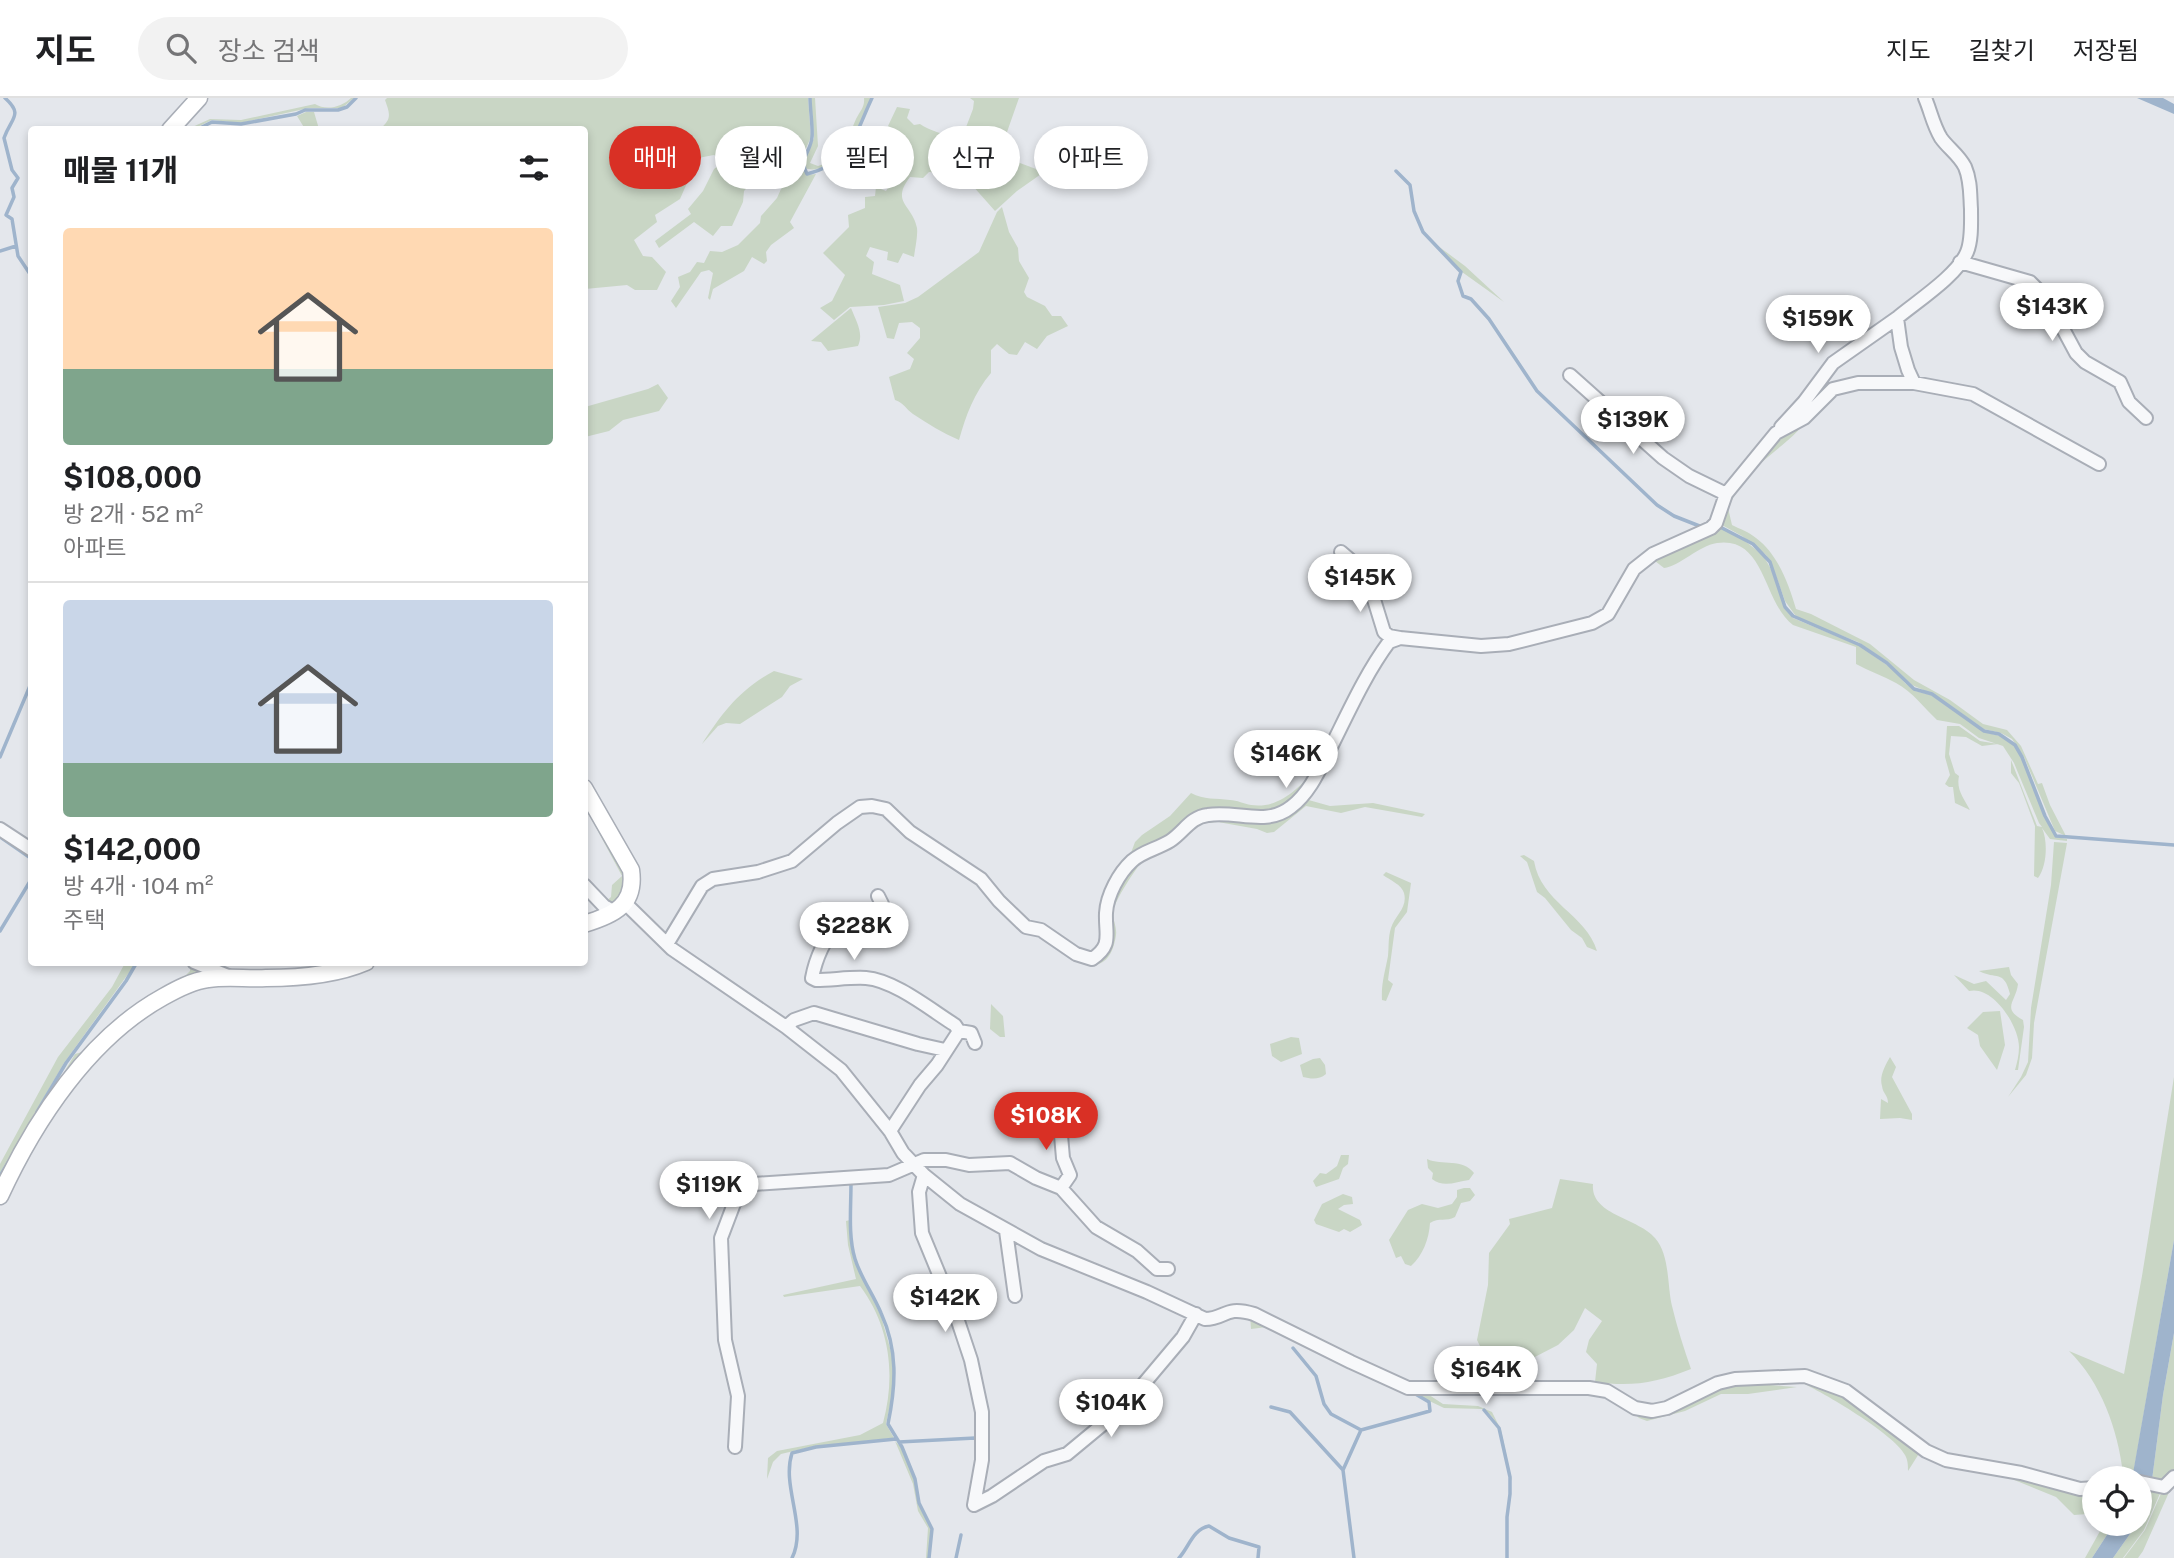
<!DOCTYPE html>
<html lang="ko">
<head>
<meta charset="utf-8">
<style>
	:root { --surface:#fff; --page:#f2f2f2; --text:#202124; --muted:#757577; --line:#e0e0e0; --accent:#d93025 }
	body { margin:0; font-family:"Public Sans","Noto Sans KR",sans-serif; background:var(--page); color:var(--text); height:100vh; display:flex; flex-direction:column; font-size:26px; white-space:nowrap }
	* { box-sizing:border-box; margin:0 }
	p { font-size:23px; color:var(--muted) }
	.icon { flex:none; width:38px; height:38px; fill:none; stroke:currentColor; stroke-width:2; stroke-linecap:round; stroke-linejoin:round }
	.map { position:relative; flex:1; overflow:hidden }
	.panel { position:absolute; left:28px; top:28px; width:560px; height:840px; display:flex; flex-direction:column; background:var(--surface); border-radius:7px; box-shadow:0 4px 10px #0003 }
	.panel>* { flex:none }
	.banner { position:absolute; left:609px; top:28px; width:665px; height:63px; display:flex; gap:14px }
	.tools { position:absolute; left:2082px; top:1368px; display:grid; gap:14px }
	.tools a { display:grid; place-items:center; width:70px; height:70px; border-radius:50%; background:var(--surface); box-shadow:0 4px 10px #0003; font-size:35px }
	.price { position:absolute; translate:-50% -60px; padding:0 16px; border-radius:24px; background:#fff; color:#222; font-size:23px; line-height:46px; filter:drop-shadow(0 2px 4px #0008) }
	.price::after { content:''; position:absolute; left:50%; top:42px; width:21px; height:16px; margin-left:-10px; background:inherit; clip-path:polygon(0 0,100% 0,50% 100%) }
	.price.current { background:var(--accent); color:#fff }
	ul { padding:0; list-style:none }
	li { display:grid; align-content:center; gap:14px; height:371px; padding:0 35px }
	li+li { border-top:2px solid var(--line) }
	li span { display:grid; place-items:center; height:217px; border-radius:7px; color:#555 }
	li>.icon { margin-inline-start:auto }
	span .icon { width:126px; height:126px; fill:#fffc; stroke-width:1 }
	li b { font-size:30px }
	h2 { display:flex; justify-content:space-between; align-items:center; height:84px; padding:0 35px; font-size:30px }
	.pill { padding:0 24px; border-radius:32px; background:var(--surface); box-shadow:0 4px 10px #0003; font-size:24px; line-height:63px }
	.pill.current { background:var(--accent); color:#fff }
	header { display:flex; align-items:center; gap:42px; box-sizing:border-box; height:98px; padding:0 35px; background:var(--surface); border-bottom:2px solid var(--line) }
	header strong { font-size:33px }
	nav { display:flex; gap:38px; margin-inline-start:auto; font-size:24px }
	.search { width:490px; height:63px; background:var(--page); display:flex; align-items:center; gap:18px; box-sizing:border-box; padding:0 24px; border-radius:38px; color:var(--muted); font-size:26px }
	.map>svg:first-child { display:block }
	.green { fill:#c9d6c5 }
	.water { fill:#9fb4cc }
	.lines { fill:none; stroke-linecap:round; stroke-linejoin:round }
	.stream { stroke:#9fb4cc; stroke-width:3.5 }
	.street-casing { stroke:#a9aeb7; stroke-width:16 }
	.secondary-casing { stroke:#a9aeb7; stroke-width:19 }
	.street { stroke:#f7f8fa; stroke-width:12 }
	.secondary { stroke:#fff; stroke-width:16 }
</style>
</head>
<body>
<header>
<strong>지도</strong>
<div class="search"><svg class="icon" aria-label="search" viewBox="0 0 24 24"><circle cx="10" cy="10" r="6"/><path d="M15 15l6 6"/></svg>장소 검색</div>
<nav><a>지도</a><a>길찾기</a><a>저장됨</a></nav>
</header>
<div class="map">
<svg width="2174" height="1460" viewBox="0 0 2174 1460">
	<rect width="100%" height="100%" fill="#e4e7ec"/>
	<!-- green -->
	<path class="green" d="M351 0H354L342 10H309L240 25 212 22 193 31H188L210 21 241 22 315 6C326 13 342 9 351 0Z
		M387 0H808L811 39 800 64 780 54 744 93 743 104 732 128H721L713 138 694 124 659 150 655 143 691 116 688 111 703 93 714 71 725 63 714 57 698 60 680 101 655 117 657 124 634 142 643 158 652 159 666 174 657 192H635L627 187 585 191 584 32 380 31C392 21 390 16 385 2Z
		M811 0H815L818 48 810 65 818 68C852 58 844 47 856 21 860 13 865 9 864 0H871C858 26 853 53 826 67 819 71 813 73 805 70L804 63 814 40Z
		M970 0H1019L1000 54 1009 61 1044 74 1017 93 995 113 972 87 948 70 942 75 929 74 923 80 910 79C890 105 913 107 917 130 918 138 915 150 914 159L903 155 898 165 887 162 888 154 870 149 866 158 874 164 872 176 900 187 904 203 884 207 850 209 834 222 820 210 832 203 845 177 823 155 849 129 848 117 865 110V99L875 98 876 89 886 93 891 85 883 65 893 41 888 28 897 9 910 11 907 20 914 27 920 26C939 39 955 32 962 57L980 59 985 54 981 46 963 37 973 11 974 3Z
		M306 14H314L319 31H305L297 18Z
		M801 71 808 77 816 76 790 124 794 130 771 147 766 154 767 163 764 166 752 159 744 173 713 191 710 202 708 200 713 175 709 172 701 174 676 210 671 203 680 189 678 179 690 174 697 164 704 165 710 153 722 154 738 147 760 125 761 118 777 100 785 82 793 72Z
		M1002 109 1009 134 1018 150 1019 163 1029 180 1024 194 1027 199 1045 208 1052 218H1061L1068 228 1047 238 1037 251 1025 244 1017 257 1009 256 997 246 991 252V275C974 295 966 317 959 342 943 335 928 326 913 316 906 311 904 305 895 302L889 279 910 271 914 261 907 255 920 240V230L912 224 899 225 894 241 887 240 878 209 905 205 918 199 979 154 997 114Z
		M1434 145 1465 168 1504 204 1462 174Z
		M851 210C856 223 864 235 858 248L828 253 821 244 811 243Z
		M658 286 668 300 659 313 623 322 609 333 585 339V309L648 291Z
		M1806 323C1794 340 1776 351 1761 365 1748 377 1735 394 1728 410L1732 427C1740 431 1749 434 1756 440 1778 456 1789 487 1796 511L1811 516 1870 546 1914 582 1950 602 1983 626 2007 632 2021 648 2038 686 2042 685 2050 707 2066 738 2055 733 2024 659 2012 641 2001 635 1984 631 1937 598 1912 587 1888 564 1858 544 1807 524 1795 517 1785 503 1771 464 1766 457 1742 438 1720 426 1724 405 1784 335Z
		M1718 427 1741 440 1763 457 1772 473 1784 510 1793 520 1860 548 1894 572 1905 585 1915 593 1931 597 1984 634 2000 638 2015 648 2022 659 2045 720 2056 739 2067 741V743L2050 741 2042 730C2048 743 2047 768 2038 780L2034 778 2035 728 2019 685 2011 675V662L2037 728 2042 729 2039 725 2014 665 2003 648 1979 640 1960 626 1937 622C1924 610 1913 594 1896 585 1883 578 1869 573 1856 566V549L1793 527C1763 505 1766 438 1717 445 1698 448 1680 468 1664 470L1655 463 1647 464Z
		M774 573 803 581 790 588 782 599 740 626 726 625 718 628 702 646C722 615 740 591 774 573Z
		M1947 628H1959L1980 643 1998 646 1982 648 1966 639 1951 638 1949 656 1955 675 1959 678C1956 692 1964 700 1970 712L1955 705 1953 689H1949L1945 686 1950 677 1945 659Z
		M1317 670 1301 697 1270 716 1218 713 1128 763 1135 744 1142 737 1170 718 1191 695C1204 702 1216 700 1230 702 1237 702 1244 706 1251 707 1281 711 1299 689 1317 670Z
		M584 697 623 767 625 791 615 807 604 805 611 799 612 787 622 778 585 709Z
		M1305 701 1330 708 1373 705 1425 716 1422 719 1365 709 1341 715 1306 708 1274 734 1267 735 1257 731 1218 724 1195 726 1219 722 1262 725Z
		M2054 744 2067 745 2034 925 2032 960 2026 977 2008 999 2021 979 2028 964 2031 910 2051 787Z
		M1524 757 1534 763C1541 805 1586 816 1597 853L1587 849 1582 840 1571 832 1545 800 1537 794 1527 764 1520 758Z
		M1145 759C1136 771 1114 802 1113 815 1113 823 1117 829 1116 837 1110 878 1083 871 1058 850L1097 862C1107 826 1110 780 1145 759Z
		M1386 774 1411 785 1407 814 1395 830 1388 882 1393 886 1386 903 1382 902C1381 886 1385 874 1388 858 1389 849 1388 839 1391 830 1395 817 1408 810 1404 795 1402 787 1390 782 1383 777Z
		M125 865H136L64 965 0 1075V1066L58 959 112 889Z
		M190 866 203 876 125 920 0 1081 75 956 82 954 143 903 186 877 190 873Z
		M2009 869 2011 877 2018 886C2016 904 2001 910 2023 922L2024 929 2018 972H2015C2017 965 2019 957 2019 949 2019 928 1993 887 1969 893L1954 877 1974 886 1986 883 2006 902 2010 896C2004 871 1996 882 1979 873Z
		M991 906 1003 918 1005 939H1000L990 931Z
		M2000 913 2005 947 1997 972 1980 948 1978 937 1967 930 1983 914Z
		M1291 939 1299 940 1302 956 1281 964 1272 958 1270 946Z
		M1890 959 1896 969 1892 979 1912 1016V1022L1900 1020 1880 1021 1881 1001 1888 1005C1888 997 1883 996 1882 988 1879 978 1885 968 1890 959Z
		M1320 960 1325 967 1326 976C1319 982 1311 981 1303 979L1300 967 1313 961Z
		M2174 979V1142L2133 1377 2123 1375C2118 1332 2101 1284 2069 1253L2124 1276 2142 1178Z
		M1341 1057H1349L1348 1066 1343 1070 1339 1081 1316 1089 1313 1083 1320 1075 1326 1076 1337 1068Z
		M1427 1061C1442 1068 1463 1060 1474 1075L1469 1082C1456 1084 1443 1090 1432 1081L1433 1075 1428 1070Z
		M1560 1081 1593 1086C1590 1117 1639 1120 1655 1140 1670 1157 1667 1187 1672 1208 1677 1229 1684 1251 1691 1271 1656 1285 1632 1289 1595 1284L1597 1266 1586 1254 1589 1242 1602 1223 1585 1210 1574 1232 1558 1247 1527 1263 1505 1269 1492 1263 1483 1254 1477 1242 1488 1187 1489 1155 1510 1126 1509 1121 1552 1110Z
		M1464 1090H1470L1475 1097 1470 1103 1461 1105 1455 1119C1446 1124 1439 1119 1430 1125 1429 1141 1423 1157 1411 1168L1405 1166 1401 1158 1396 1160 1389 1142 1408 1112 1422 1106 1438 1110 1452 1106 1457 1099V1092Z
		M1343 1096 1352 1099 1353 1106 1344 1107 1338 1111 1360 1122 1362 1127 1350 1134 1344 1131 1339 1134 1316 1126 1314 1122 1322 1106Z
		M850 1122 851 1150 854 1163 881 1218 894 1264 892 1299 886 1326 894 1340 815 1348 781 1356 773 1364 767 1381 768 1360 777 1353 860 1337 883 1325C896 1277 890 1228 860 1188L784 1199 783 1197 856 1181 848 1147 846 1123Z
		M1250 1216 1420 1291 1443 1306 1478 1308 1492 1314 1501 1332 1512 1383C1501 1359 1508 1326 1483 1311L1444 1310 1417 1297 1414 1294 1267 1229 1251 1231Z
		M2174 1235V1376L2162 1385 2152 1382 2163 1297Z
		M1806 1282 1843 1296 1920 1354 1908 1373C1908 1368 1908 1362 1905 1357 1894 1336 1823 1294 1800 1284Z
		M1755 1286 1797 1289 1748 1296H1721L1685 1313 1647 1323 1639 1320 1630 1311 1641 1316 1718 1290Z
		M895 1343 902 1350 915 1383 918 1406 931 1431 928 1460H926L928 1430 918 1413 913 1386Z
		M1997 1375 2095 1393V1411L2088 1416 2074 1417 2056 1399Z
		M2174 1383 2143 1453 2138 1460H2124L2145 1432 2163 1391Z
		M2150 1389 2162 1391 2144 1432 2123 1460H2113L2137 1426H2140Z
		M2104 1426H2114L2092 1460H2085Z"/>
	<!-- water -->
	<path class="water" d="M2137 0H2163L2174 6V16Z
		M2174 1142V1235L2163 1297 2152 1382 2140 1421V1381H2132Z
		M2114 1426H2137L2113 1460H2092Z"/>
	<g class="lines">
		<!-- stream -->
		<path class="stream" d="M5 0C24 17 11 20 4 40L12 72 18 80 12 90 14 99 6 117 12 121 18 158 32 179
			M810 0C810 9 813 32 812 39 811 54 798 60 807 76 851 65 855 36 872 0
			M196 32 212 24 241 26 296 16 305 12H338L347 9 356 0
			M1396 73 1410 87 1414 113 1423 134 1461 174 1458 183 1463 198 1471 201 1489 221 1537 293 1657 407 1674 418 1702 429
			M0 153 16 148
			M1722 430 1753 446 1770 464 1785 509 1793 518 1860 547 1887 565 1914 591 1932 596 1984 633 1999 636 2015 647 2022 659 2045 718 2056 738 2174 747
			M0 659 32 583
			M0 739 32 761
			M0 833 32 780
			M37 1014 66 965 126 883 137 864
			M0 1078 9 1063
			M851 1085C851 1110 848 1138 855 1161 861 1180 873 1196 881 1215 898 1252 896 1287 888 1326L902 1349 915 1381 919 1405 932 1431 929 1460
			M1293 1250 1316 1278 1324 1306 1331 1316 1361 1332
			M1271 1309 1290 1314 1343 1372
			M1484 1312 1499 1330 1510 1379V1396L1507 1419V1460
			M899 1344 975 1340 978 1343
			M792 1460C808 1428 781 1389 792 1355L816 1349 896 1341
			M956 1460 961 1437
			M1179 1460C1189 1449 1193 1431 1209 1428L1229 1440 1259 1449 1258 1460
			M1354 1460 1343 1372 1361 1332 1430 1313 1429 1304 1412 1294"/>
		<!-- street casing -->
		<g class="street-casing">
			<path id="street" d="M1925 0C1931 14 1933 27 1941 40 1948 50 1959 57 1965 69 1971 83 1970 97 1971 111 1971 125 1972 142 1967 154 1958 177 1916 204 1897 220L1901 249 1908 272 1914 285 1973 296 2099 366
				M1960 164 2030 184 2047 201 2076 255 2085 264 2120 284 2129 304 2146 320
				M1570 277 1663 360 1689 378 1726 396
				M1781 329 1804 304 1833 265 1897 220
				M1341 454 1355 466 1368 482 1384 534 1389 538 1400 540
				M0 731 32 752
				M584 787 604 808 615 814
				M878 798 882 806 879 817C868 824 852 820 841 826 825 835 815 864 812 880L816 882C832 882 850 879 866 880 894 882 931 912 955 927L959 933
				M625 805 672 851 786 929 841 972 890 1033 903 1055 924 1077 960 1106 1041 1151 1147 1194 1205 1221C1226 1221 1224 1207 1254 1216L1351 1264 1408 1290H1589L1607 1293 1635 1310 1652 1313 1667 1310 1718 1285 1735 1281 1805 1278 1846 1293 1926 1353 1946 1362 2021 1375 2080 1391 2095 1390
				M667 846 702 788 713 781 758 774 792 763 837 725 860 709 872 708 886 711 910 734 981 781 999 803 1026 829 1041 832 1076 856 1092 861C1113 847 1105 837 1106 815 1107 797 1119 775 1132 763 1143 753 1157 751 1170 743 1184 734 1190 719 1208 717 1236 712 1266 729 1291 709 1311 694 1321 668 1332 647 1349 613 1366 575 1389 544L1400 540 1481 548 1509 546 1592 525 1608 516 1634 471 1653 456 1711 430 1716 425 1726 396 1776 335 1804 320 1833 291 1858 285H1914
				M194 864 228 878
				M786 929 794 922 814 915 918 946 945 952
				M1060 1026 1063 1060 1070 1077 1061 1090
				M890 1033 920 987 937 967 959 933 971 935 975 945
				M924 1077 919 1094 922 1135 957 1220 971 1262 982 1314V1362L974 1407
				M1006 1133 1015 1198
				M735 1349 738 1298 725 1242 721 1140 735 1103 744 1091 754 1086 889 1077 924 1062H946L969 1067 1010 1065 1036 1080 1061 1090 1096 1129 1137 1153 1157 1171H1168
				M2120 1381H2125
				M2140 1384 2164 1389 2174 1379
				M974 1407 992 1398 1044 1363 1067 1356 1125 1308 1183 1239 1196 1216"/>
		</g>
		<!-- secondary casing -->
		<g class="secondary-casing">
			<path id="secondary" d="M170 32 199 0
				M584 690 631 772C636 807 614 817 584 826
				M0 1098C35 1022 89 940 163 899 177 891 192 883 208 881 227 878 247 881 266 880 299 880 336 877 366 864"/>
		</g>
		<!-- street -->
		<use href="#street" class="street"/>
		<!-- secondary -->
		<use href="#secondary" class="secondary"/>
	</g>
</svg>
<div class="tools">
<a><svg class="icon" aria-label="locate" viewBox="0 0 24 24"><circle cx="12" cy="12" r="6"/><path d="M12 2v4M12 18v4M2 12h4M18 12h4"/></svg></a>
</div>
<b class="price" style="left:2052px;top:245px">$143K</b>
<b class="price" style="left:1818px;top:257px">$159K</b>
<b class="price" style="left:1633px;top:358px">$139K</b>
<b class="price" style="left:1360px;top:516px">$145K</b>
<b class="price" style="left:1286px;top:692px">$146K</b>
<b class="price" style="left:854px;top:864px">$228K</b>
<b class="price current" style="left:1046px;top:1054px">$108K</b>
<b class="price" style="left:709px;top:1123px">$119K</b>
<b class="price" style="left:945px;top:1236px">$142K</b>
<b class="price" style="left:1486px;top:1308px">$164K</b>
<b class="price" style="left:1111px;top:1341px">$104K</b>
<div class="banner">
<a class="pill current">매매</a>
<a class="pill">월세</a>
<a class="pill">필터</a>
<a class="pill">신규</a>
<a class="pill">아파트</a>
</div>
<section class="panel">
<h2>매물 11개<svg class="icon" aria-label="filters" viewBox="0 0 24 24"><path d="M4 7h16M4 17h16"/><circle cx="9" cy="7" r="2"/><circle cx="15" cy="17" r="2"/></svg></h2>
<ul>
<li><span style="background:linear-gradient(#ffd9b3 65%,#7fa58c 0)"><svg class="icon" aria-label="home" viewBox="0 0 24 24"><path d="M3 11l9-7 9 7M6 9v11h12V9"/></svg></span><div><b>$108,000</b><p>방 2개 · 52 m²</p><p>아파트</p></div></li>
<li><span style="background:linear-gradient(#c9d6e8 75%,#7fa58c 0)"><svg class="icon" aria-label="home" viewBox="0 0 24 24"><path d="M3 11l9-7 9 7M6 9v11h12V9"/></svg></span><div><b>$142,000</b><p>방 4개 · 104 m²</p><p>주택</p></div></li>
</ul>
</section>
</div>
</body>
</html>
